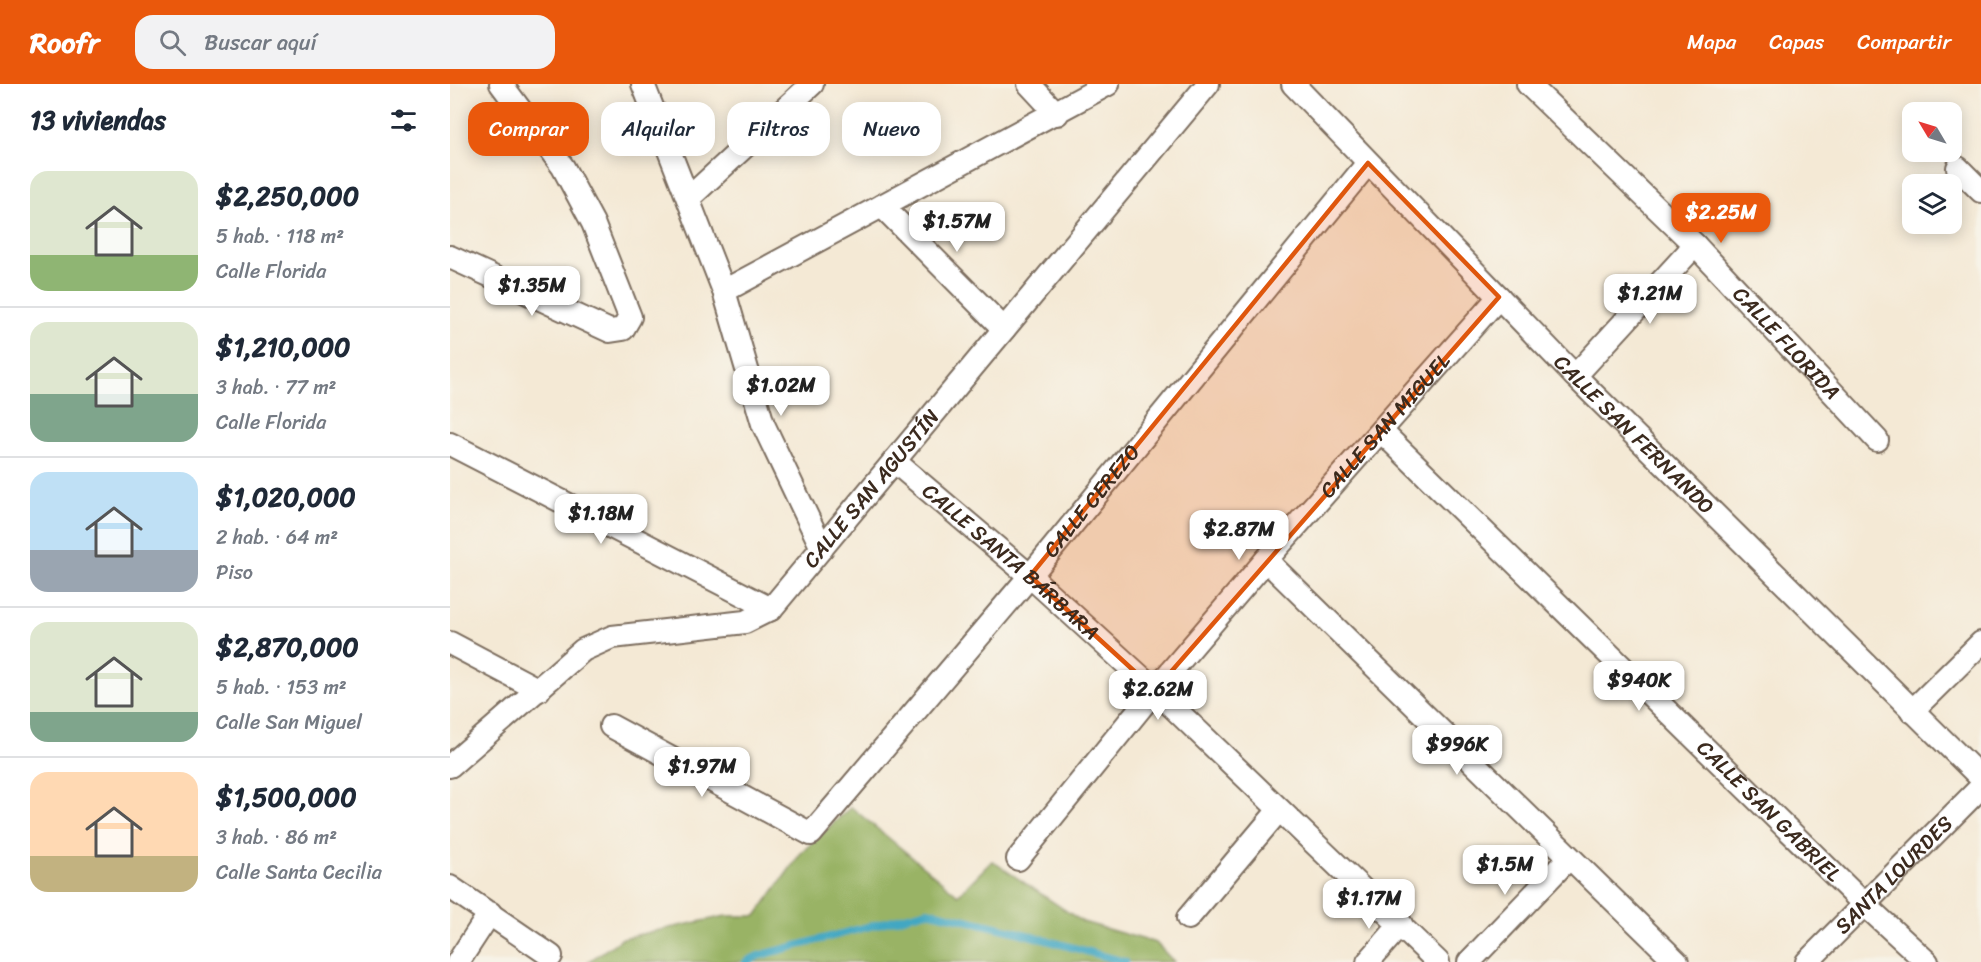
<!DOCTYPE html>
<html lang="es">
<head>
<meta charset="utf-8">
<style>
	:root { --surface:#fff; --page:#f2f2f3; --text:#1f2937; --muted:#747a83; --line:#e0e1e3; --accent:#ea580c }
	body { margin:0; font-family:Sriracha,sans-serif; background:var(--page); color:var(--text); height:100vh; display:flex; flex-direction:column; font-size:22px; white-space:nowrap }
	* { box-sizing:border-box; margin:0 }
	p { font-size:20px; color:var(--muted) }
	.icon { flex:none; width:33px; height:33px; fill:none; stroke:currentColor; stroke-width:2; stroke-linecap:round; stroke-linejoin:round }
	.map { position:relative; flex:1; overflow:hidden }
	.side { display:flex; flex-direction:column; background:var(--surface); width:450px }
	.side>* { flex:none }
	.guide { position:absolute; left:18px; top:18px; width:570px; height:54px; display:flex; gap:12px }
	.needle { width:39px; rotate:308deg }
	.buttons { position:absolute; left:1452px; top:18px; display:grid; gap:12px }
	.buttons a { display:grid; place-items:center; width:60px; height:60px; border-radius:12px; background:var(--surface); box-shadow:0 3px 15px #0003; font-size:30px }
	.price { position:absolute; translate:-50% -51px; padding:0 14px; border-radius:12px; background:#fff; color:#222; font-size:20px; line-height:39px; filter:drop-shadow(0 2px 3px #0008) }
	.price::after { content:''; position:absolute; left:50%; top:36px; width:18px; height:14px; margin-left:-9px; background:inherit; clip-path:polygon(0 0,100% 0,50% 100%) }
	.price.current { background:var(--accent); color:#fff }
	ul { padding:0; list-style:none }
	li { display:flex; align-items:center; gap:18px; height:150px; padding:0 30px }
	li+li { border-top:2px solid var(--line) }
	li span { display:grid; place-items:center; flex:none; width:168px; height:120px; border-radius:18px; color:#555 }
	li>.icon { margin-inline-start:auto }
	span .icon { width:72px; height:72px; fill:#fffc; stroke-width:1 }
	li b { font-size:26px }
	h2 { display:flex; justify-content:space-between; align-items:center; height:72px; padding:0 30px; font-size:26px }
	.chip { padding:0 21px; border-radius:18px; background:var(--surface); box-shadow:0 3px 15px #0003; font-size:21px; line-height:54px }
	.chip.current { background:var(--accent); color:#fff }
	header { display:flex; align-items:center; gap:36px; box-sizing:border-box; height:84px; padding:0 30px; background:var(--accent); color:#fff }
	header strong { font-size:28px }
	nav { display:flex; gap:33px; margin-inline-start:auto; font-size:21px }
	.search { width:420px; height:54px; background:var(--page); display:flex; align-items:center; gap:15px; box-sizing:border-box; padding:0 21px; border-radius:18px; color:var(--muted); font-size:22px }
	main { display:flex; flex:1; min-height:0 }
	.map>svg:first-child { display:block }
	.forest { fill:#99b365; stroke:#6a6e42; stroke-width:1.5 }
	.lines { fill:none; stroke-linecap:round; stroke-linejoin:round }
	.stream { stroke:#42a7c2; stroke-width:8 }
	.street-casing { stroke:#7c6d5e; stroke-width:26 }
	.street { stroke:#fff; stroke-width:22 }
	.marked { fill:#df570d; fill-opacity:0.2; stroke:#df570d; stroke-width:4.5; stroke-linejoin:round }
	.labels { text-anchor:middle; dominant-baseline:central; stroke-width:4.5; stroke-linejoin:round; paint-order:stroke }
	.street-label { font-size:21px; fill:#3b2a1e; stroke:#f7f3e8 }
</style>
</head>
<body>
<header>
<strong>Roofr</strong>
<div class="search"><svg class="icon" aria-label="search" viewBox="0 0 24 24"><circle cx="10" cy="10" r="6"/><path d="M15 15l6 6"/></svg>Buscar aquí</div>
<nav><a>Mapa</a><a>Capas</a><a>Compartir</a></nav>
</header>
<main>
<section class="side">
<h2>13 viviendas<svg class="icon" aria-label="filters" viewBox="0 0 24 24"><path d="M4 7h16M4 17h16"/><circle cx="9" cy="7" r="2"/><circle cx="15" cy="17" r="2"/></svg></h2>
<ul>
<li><span style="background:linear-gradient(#dfe7d0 70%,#8fb573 0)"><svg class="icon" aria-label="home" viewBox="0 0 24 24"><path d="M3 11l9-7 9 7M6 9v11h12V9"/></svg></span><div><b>$2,250,000</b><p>5 hab. · 118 m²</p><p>Calle Florida</p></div></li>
<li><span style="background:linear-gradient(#dfe7d0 60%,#7fa58c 0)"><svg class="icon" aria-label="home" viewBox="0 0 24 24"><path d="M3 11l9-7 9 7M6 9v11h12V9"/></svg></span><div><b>$1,210,000</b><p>3 hab. · 77 m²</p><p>Calle Florida</p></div></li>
<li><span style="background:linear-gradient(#bfe0f5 65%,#9aa5b1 0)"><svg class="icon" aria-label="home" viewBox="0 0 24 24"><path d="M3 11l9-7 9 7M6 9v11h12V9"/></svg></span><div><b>$1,020,000</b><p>2 hab. · 64 m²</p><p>Piso</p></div></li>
<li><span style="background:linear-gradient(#dfe7d0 75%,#7fa58c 0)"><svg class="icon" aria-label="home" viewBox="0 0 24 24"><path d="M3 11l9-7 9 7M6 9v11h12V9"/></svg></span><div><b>$2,870,000</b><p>5 hab. · 153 m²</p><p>Calle San Miguel</p></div></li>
<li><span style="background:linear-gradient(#ffd9b3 70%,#c2b280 0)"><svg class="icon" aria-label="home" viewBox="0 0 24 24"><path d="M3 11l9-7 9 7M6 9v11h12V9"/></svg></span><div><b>$1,500,000</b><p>3 hab. · 86 m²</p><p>Calle Santa Cecilia</p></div></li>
</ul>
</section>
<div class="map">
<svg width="1531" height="878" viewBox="0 0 1531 878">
	<rect width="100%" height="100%" fill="#f7f3e8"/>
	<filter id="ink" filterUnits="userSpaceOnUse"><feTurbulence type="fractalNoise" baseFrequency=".0167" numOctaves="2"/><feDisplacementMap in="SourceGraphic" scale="12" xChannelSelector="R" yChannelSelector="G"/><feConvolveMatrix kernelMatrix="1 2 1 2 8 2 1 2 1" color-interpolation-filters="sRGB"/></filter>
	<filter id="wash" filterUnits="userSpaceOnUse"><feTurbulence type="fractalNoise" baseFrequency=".008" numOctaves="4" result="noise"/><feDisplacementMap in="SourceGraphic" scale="24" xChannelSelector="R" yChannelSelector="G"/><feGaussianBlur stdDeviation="1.35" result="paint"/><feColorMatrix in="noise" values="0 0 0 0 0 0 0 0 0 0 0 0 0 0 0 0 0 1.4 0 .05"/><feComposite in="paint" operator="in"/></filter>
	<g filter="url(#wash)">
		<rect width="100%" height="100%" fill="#f4e9d5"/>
		<!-- forest -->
		<path class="forest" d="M401 723 508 811 542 777 633 838 706 859 724 878H138L173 854 276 832H306L351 769Z"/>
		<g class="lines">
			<!-- stream -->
			<path class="stream" d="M296 878 308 872 477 827 563 847 675 878"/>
		</g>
	</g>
	<g filter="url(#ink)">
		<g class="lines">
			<!-- street casing -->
			<g class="street-casing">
				<g id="street">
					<path d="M193 0 274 207 313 340 372 464"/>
					<path d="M579 0 607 30"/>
					<path id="s1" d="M843 0 1125 292 1531 694"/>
					<path id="s2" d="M1078 0 1245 161 1427 356"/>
					<path d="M1508 84 1531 107"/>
					<path d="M239 114 362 0"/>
					<path d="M432 122 554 245"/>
					<path d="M0 173 160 247 173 245 180 233 143 139 113 83 51 0"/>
					<path d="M274 207 658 0"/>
					<path d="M1125 292 1245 161"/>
					<path id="s3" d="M931 347 1415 821 1477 878"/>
					<path d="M0 360 321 525"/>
					<path id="s4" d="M444 377 580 492 705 606 988 878"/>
					<path d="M816 476 1227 878"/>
					<path d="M0 559 89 606"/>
					<path d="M1462 627 1531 559"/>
					<path id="s5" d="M161 642 361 750 580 492 918 79"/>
					<path id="s6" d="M0 682 133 566 162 553 295 538 321 525 758 0"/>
					<path id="s7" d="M568 775 705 606 816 476 1049 213"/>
					<path d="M0 803 101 872"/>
					<path d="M738 834 829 726"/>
					<path d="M8 878 40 829"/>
					<path d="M918 878 951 840"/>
					<path d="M1019 878 1119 774"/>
					<path id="s8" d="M1357 878 1531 703"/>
				</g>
			</g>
			<!-- street -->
			<use href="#street" class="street"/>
		</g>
	</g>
	<!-- marked area -->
	<path class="marked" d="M918 79 1049 213 705 606 580 492Z"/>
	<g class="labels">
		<!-- street labels -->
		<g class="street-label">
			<text stroke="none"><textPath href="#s2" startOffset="366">CALLE FLORIDA</textPath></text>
			<text stroke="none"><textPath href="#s7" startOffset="568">CALLE SAN MIGUEL</textPath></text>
			<text stroke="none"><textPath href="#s1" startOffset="489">CALLE SAN FERNANDO</textPath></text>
			<text stroke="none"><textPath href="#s6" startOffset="528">CALLE SAN AGUSTÍN</textPath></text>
			<text stroke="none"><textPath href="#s5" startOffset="663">CALLE CEREZO</textPath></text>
			<text stroke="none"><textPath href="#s4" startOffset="154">CALLE SANTA BÁRBARA</textPath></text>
			<text stroke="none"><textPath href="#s3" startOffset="543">CALLE SAN GABRIEL</textPath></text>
			<text stroke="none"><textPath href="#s8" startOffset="123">SANTA LOURDES</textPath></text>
		</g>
	</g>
</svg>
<div class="buttons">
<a><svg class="needle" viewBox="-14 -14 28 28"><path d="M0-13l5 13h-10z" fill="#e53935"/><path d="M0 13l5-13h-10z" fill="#747a83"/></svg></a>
<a><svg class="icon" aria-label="layers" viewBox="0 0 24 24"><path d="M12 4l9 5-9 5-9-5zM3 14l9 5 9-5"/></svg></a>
</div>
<b class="price current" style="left:1271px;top:160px">$2.25M</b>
<b class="price" style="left:507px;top:169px">$1.57M</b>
<b class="price" style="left:82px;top:233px">$1.35M</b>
<b class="price" style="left:1200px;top:241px">$1.21M</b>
<b class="price" style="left:331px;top:333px">$1.02M</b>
<b class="price" style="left:151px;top:461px">$1.18M</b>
<b class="price" style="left:789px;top:477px">$2.87M</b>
<b class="price" style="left:1189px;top:628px">$940K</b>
<b class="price" style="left:708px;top:637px">$2.62M</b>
<b class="price" style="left:1007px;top:692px">$996K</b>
<b class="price" style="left:252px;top:714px">$1.97M</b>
<b class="price" style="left:1055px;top:812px">$1.5M</b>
<b class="price" style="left:919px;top:846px">$1.17M</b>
<div class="guide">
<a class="chip current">Comprar</a>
<a class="chip">Alquilar</a>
<a class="chip">Filtros</a>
<a class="chip">Nuevo</a>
</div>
</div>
</main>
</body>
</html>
